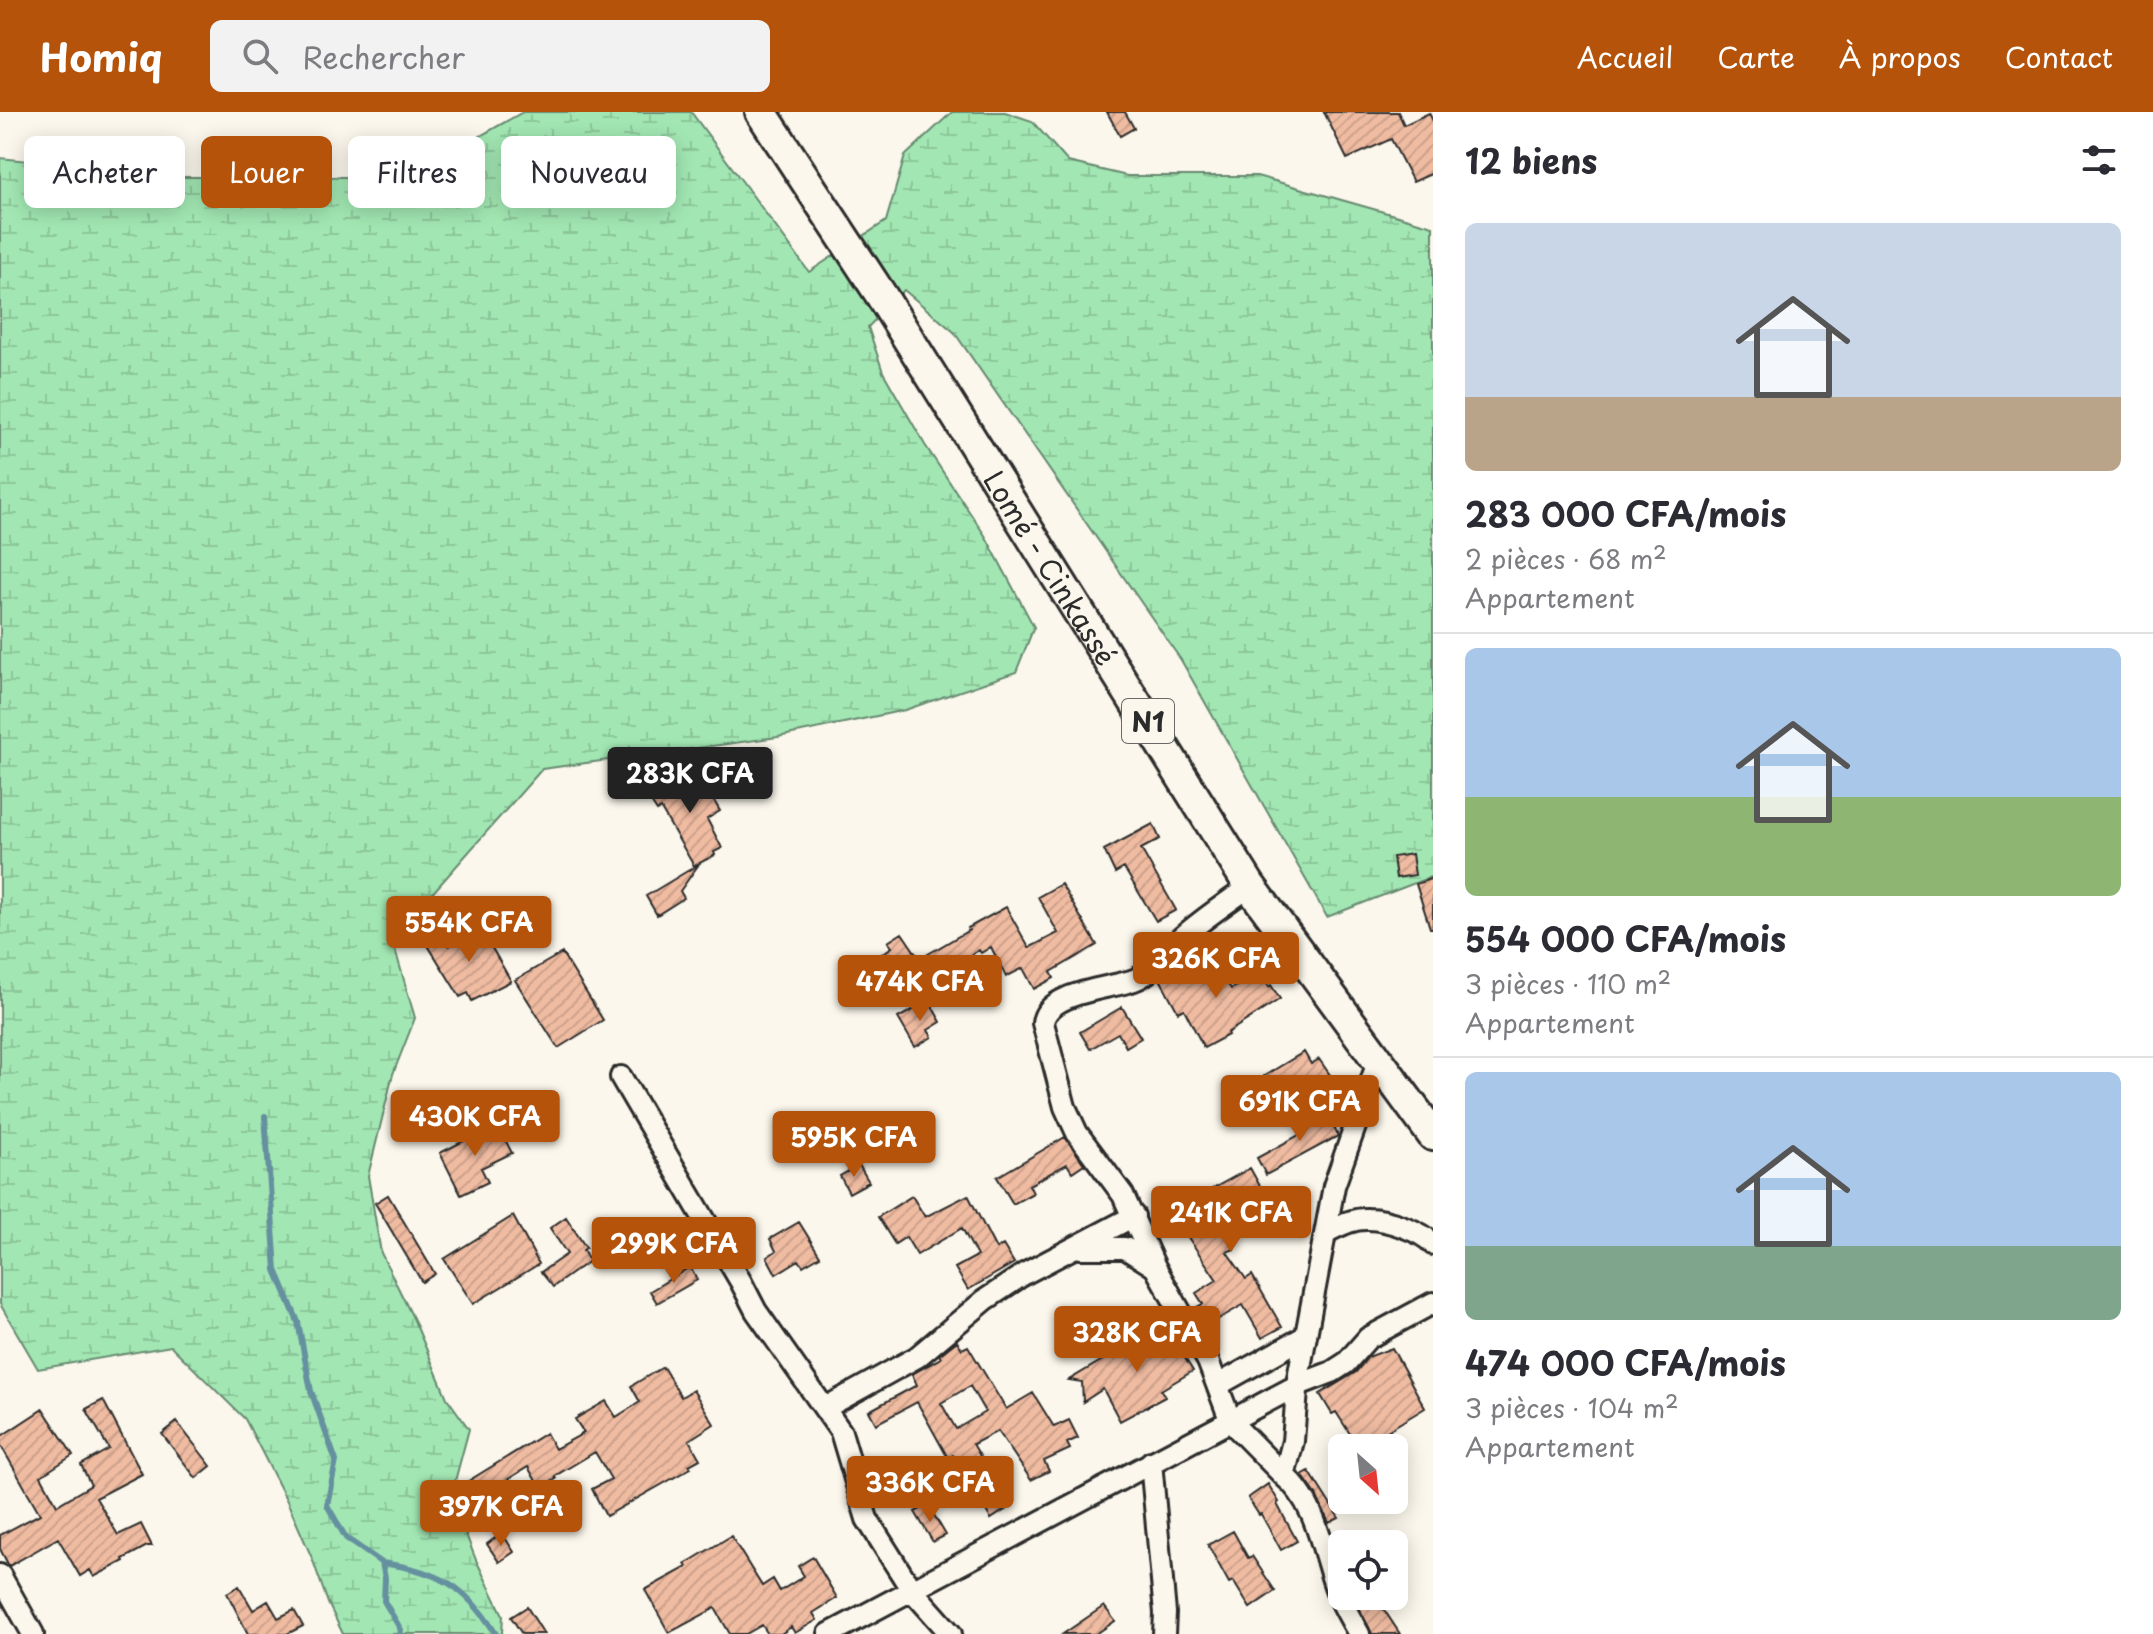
<!DOCTYPE html>
<html lang="fr">
<head>
<meta charset="utf-8">
<style>
	:root { --surface:#fff; --page:#f2f2f3; --text:#2b2b33; --muted:#7c7c81; --line:#e1e1e2; --accent:#b45309 }
	body { margin:0; font-family:"Playpen Sans",sans-serif; background:var(--page); color:var(--text); height:100vh; display:flex; flex-direction:column; font-size:30px; white-space:nowrap }
	* { box-sizing:border-box; margin:0 }
	p { font-size:26px; color:var(--muted) }
	.icon { flex:none; width:44px; height:44px; fill:none; stroke:currentColor; stroke-width:2; stroke-linecap:round; stroke-linejoin:round }
	.map { position:relative; flex:1; overflow:hidden }
	.panel { display:flex; flex-direction:column; background:var(--surface); width:720px }
	.panel>* { flex:none }
	.guide { position:absolute; left:24px; top:24px; width:760px; height:72px; display:flex; gap:16px }
	.needle { width:52px; rotate:153deg }
	.buttons { position:absolute; left:1328px; top:1322px; display:grid; gap:16px }
	.buttons a { display:grid; place-items:center; width:80px; height:80px; border-radius:12px; background:var(--surface); box-shadow:0 4px 20px #0003; font-size:40px }
	.price { position:absolute; translate:-50% -68px; padding:0 18px; border-radius:8px; background:var(--accent); color:#fff; font-size:26px; line-height:52px; filter:drop-shadow(0 2px 4px #0008) }
	.price::after { content:''; position:absolute; left:50%; top:48px; width:24px; height:18px; margin-left:-12px; background:inherit; clip-path:polygon(0 0,100% 0,50% 100%) }
	.price.current { background:#222; color:#fff }
	ul { padding:0; list-style:none }
	li { display:grid; align-content:center; gap:16px; height:424px; padding:0 32px }
	li+li { border-top:2px solid var(--line) }
	li span { display:grid; place-items:center; height:248px; border-radius:12px; color:#555 }
	li>.icon { margin-inline-start:auto }
	span .icon { width:144px; height:144px; fill:#fffc; stroke-width:1 }
	li b { font-size:34px }
	h2 { display:flex; justify-content:space-between; align-items:center; height:96px; padding:0 32px; font-size:34px }
	.chip { padding:0 28px; border-radius:12px; background:var(--surface); box-shadow:0 4px 20px #0003; font-size:28px; line-height:72px }
	.chip.current { background:var(--accent); color:#fff }
	header { display:flex; align-items:center; gap:48px; box-sizing:border-box; height:112px; padding:0 40px; background:var(--accent); color:#fff }
	header strong { font-size:38px }
	nav { display:flex; gap:44px; margin-inline-start:auto; font-size:28px }
	.search { width:560px; height:72px; background:var(--page); display:flex; align-items:center; gap:20px; box-sizing:border-box; padding:0 28px; border-radius:12px; color:var(--muted); font-size:30px }
	main { display:flex; flex:1; min-height:0 }
	.map>svg:first-child { display:block }
	.wetland { fill:url(#wetland-marsh); stroke:#66896f; stroke-width:2 }
	.lines { fill:none; stroke-linecap:round; stroke-linejoin:round }
	.stream { stroke:#65909f; stroke-width:6 }
	.building { fill:url(#building-hatch); stroke:#2b2b2b; stroke-width:2; fill-rule:evenodd }
	.minor-casing { stroke:#2b2b2b; stroke-width:26 }
	.highway-casing { stroke:#2b2b2b; stroke-width:36 }
	.minor { stroke:#fbf7ec; stroke-width:20 }
	.highway { stroke:#fbf7ec; stroke-width:30 }
	.labels { text-anchor:middle; dominant-baseline:central; stroke-width:6; stroke-linejoin:round; paint-order:stroke }
	.shield { fill:#fbf7ec; stroke:#696865; stroke-width:2 }
	.shield-label { font-size:26px; font-weight:bold; fill:#2b2b2b }
	.street-label { font-size:28px; fill:#2b2b2b; stroke:#fbf7ec }
</style>
</head>
<body>
<header>
<strong>Homiq</strong>
<div class="search"><svg class="icon" aria-label="search" viewBox="0 0 24 24"><circle cx="10" cy="10" r="6"/><path d="M15 15l6 6"/></svg>Rechercher</div>
<nav><a>Accueil</a><a>Carte</a><a>À propos</a><a>Contact</a></nav>
</header>
<main>
<div class="map">
<svg width="1433" height="1522" viewBox="0 0 1433 1522">
	<defs>
		<pattern id="wetland-marsh" width="20" height="14" patternUnits="userSpaceOnUse" patternTransform="scale(2)"><rect width="20" height="14" fill="#a2e7b3"/><path d="M1 5h8M5 5V1M11 12h8M15 12V8" fill="none" stroke="#8cc69a"/></pattern>
		<pattern id="building-hatch" width="6" height="6" patternUnits="userSpaceOnUse" patternTransform="scale(2)"><rect width="6" height="6" fill="#efbba1"/><path d="M-1 1l2-2M0 6l6-6M5 7l2-2" fill="none" stroke="#cda18b"/></pattern>
	</defs>
	<rect width="100%" height="100%" fill="#fbf7ec"/>
	<filter id="ink" filterUnits="userSpaceOnUse"><feTurbulence type="fractalNoise" baseFrequency=".0125" numOctaves="2"/><feDisplacementMap in="SourceGraphic" scale="16" xChannelSelector="R" yChannelSelector="G"/><feConvolveMatrix kernelMatrix="1 2 1 2 8 2 1 2 1" color-interpolation-filters="sRGB"/></filter>
	<g filter="url(#ink)">
		<!-- wetland -->
		<path class="wetland" d="M523 0H691L809 160 886 109 905 44 952 0H1005L1032 9 1068 50 1127 64H1257L1433 114V764L1327 805 1181 548 954 220 904 178 868 215 883 260 925 333 986 425 1034 515 1016 560 905 598 778 625 542 657 392 827 415 906 393 962 368 1064 381 1141 414 1208 447 1286 469 1317 451 1384 476 1448 503 1503 502 1522H343L328 1491 312 1446 287 1389 245 1307 171 1234 38 1257 0 1192V46L184 65H407Z"/>
		<g class="lines">
			<!-- stream -->
			<path class="stream" d="M265 1004 276 1158 298 1210 311 1279 336 1349 327 1393 346 1426 382 1451 385 1466 384 1489 401 1518 400 1522
				M382 1451C439 1459 465 1473 496 1522"/>
		</g>
		<!-- building -->
		<path class="building" d="M1107 0H1125L1134 16 1120 24Z
			M1324 0H1398L1404 13 1429 1 1433 9V61L1413 70 1391 27 1347 47Z
			M695 657 720 699 707 707 722 736 714 740 715 743 694 754 661 697 657 699 648 685Z
			M1153 712 1160 727 1141 737 1176 798 1156 809 1124 756 1115 761 1104 738Z
			M1412 742 1415 763 1396 766 1393 745Z
			M699 752 680 779 684 786 657 803 646 784Z
			M1433 766V816H1430L1416 772Z
			M1061 772 1097 833 1051 860 1054 866 1034 877 1023 856 1006 865 991 835 981 841 979 838 935 865 923 845 969 818 968 816 1006 795 1029 836 1058 821 1038 785Z
			M481 817 511 869 472 889 468 881 460 885 424 827 439 818 449 834Z
			M902 821 921 849 907 858 903 852 879 869 867 852 892 835 888 830Z
			M562 841 603 908 558 936 515 868Z
			M1189 848 1196 861 1214 850 1231 877 1261 861 1269 875 1271 873 1280 887 1227 921 1228 923 1204 936 1184 897 1178 900 1160 867Z
			M929 889 941 910 928 918 932 925 915 935 898 906Z
			M1122 895 1141 926 1126 935 1118 921 1090 937 1080 920Z
			M1304 940 1311 952 1319 947 1330 963 1279 991 1264 964Z
			M1327 999 1338 1024 1266 1063 1257 1046 1301 1022 1297 1016Z
			M497 1012 512 1041 481 1056 488 1070 461 1083 440 1041Z
			M1065 1025 1084 1052 1072 1060 1067 1052 1029 1073 1033 1081 1013 1092 997 1065Z
			M859 1053 869 1070 849 1081 840 1064Z
			M1250 1056 1270 1092 1224 1118 1234 1137 1227 1140 1246 1167 1252 1163 1282 1215 1262 1226 1243 1193 1208 1213 1197 1195 1203 1192 1196 1181 1217 1168 1185 1121 1214 1114 1198 1085Z
			M388 1083 435 1162 422 1170 375 1091Z
			M968 1083 996 1137 1003 1133 1014 1151 968 1178 955 1156 977 1144 962 1116 917 1143 906 1125 895 1132 878 1105 912 1084 925 1105Z
			M513 1104 539 1152 473 1192 444 1147Z
			M566 1105 586 1136 583 1138 589 1149 553 1175 541 1160 567 1142 550 1116Z
			M799 1110 820 1144 803 1154 799 1148 776 1162 767 1145 776 1139 770 1127Z
			M690 1155 697 1168 657 1191 650 1179Z
			M1164 1213 1193 1259 1161 1278 1165 1285 1120 1309 1103 1277 1083 1290 1082 1270 1069 1268 1116 1240 1118 1242Z
			M957 1229 962 1237 968 1234 1006 1297 1033 1281 1054 1315 1069 1308 1078 1326 1067 1331 1070 1337 1044 1349 1049 1359 1031 1368 998 1319 973 1332 1010 1395 991 1407 953 1343 948 1346 917 1290 876 1312 869 1299 917 1273 912 1262 941 1246 939 1243ZM970 1274 985 1300 956 1317 941 1291Z
			M1392 1236 1425 1296 1359 1336 1336 1300 1332 1302 1320 1282 1356 1260 1368 1245Z
			M663 1255 681 1285 693 1278 714 1312 689 1328 700 1347 689 1353 691 1356 606 1404 592 1377 611 1367 595 1340 555 1364 556 1367 540 1376 528 1355 466 1393 457 1376 546 1321 555 1337 584 1321 575 1307 606 1289 616 1305 640 1290 631 1274Z
			M103 1288 142 1362 96 1386 118 1423 141 1412 152 1434H147L123 1447 124 1449 94 1465 90 1458 80 1464 58 1426 9 1454 0 1437V1423L40 1402 0 1332V1325L43 1297 73 1343 41 1364 57 1393 91 1373 81 1353 109 1337 86 1297Z
			M177 1310 211 1354 196 1366 162 1322Z
			M1309 1359 1339 1406 1329 1411 1315 1381 1302 1363Z
			M1268 1372 1279 1390 1277 1392 1297 1429 1281 1438 1261 1402 1259 1403 1248 1386Z
			M928 1393 946 1423 933 1430 915 1400Z
			M1233 1419 1248 1446 1252 1444 1275 1479 1250 1496 1233 1469 1229 1471 1208 1433Z
			M502 1421 514 1440 499 1450 487 1432Z
			M731 1424 762 1474 773 1467 780 1479 804 1464 798 1454 813 1445 837 1486 813 1501 817 1508 795 1521 791 1515 781 1522H768L762 1513 746 1522H730L715 1496 669 1521 645 1478 687 1455 685 1452Z
			M239 1474 253 1498 268 1489 278 1506 294 1498 303 1514 287 1522H248L227 1481Z
			M1353 1484H1375L1400 1522H1372Z
			M1104 1494 1115 1509 1096 1522H1063Z
			M527 1495 544 1522H522L511 1505Z"/>
		<g class="lines">
			<!-- minor casing -->
			<g class="minor-casing">
				<path id="minor" d="M1250 774C1227 791 1202 807 1180 827 1165 840 1154 861 1134 868 1109 877 1046 880 1043 911L1065 995 1077 1021 1123 1083 1155 1155 1208 1249 1231 1310 1284 1364
					M621 965 741 1170 756 1199 841 1320 867 1407 911 1477 951 1522
					M1326 1120C1339 1114 1353 1106 1368 1107 1386 1107 1422 1119 1433 1132
					M1080 1136H1125L1155 1155
					M1218 1273 1306 1224
					M825 1296 917 1245 985 1188 1024 1162 1134 1104
					M1151 1350 1165 1501 1164 1522
					M0 1463 33 1522
					M829 1522 1298 1273 1332 1260 1346 1251 1368 1226 1433 1191
					M1359 1522C1351 1507 1342 1493 1336 1477 1323 1441 1316 1389 1284 1364L1293 1329 1298 1266 1334 1074 1379 947"/>
			</g>
			<!-- highway casing -->
			<g class="highway-casing">
				<g id="highway">
					<path id="s1" d="M761 0 881 183 1250 774 1433 1023"/>
				</g>
			</g>
			<!-- minor -->
			<use href="#minor" class="minor"/>
			<!-- highway -->
			<use href="#highway" class="highway"/>
		</g>
	</g>
	<g class="labels">
		<!-- shield labels -->
		<rect class="shield" x="1122" y="587" width="52" height="44" rx="6"/>
		<g class="shield-label">
			<text x="1148" y="609">N1</text>
		</g>
		<!-- street labels -->
		<g class="street-label">
			<text stroke="none"><textPath href="#s1" startOffset="540">Lomé - Cinkassé</textPath></text>
		</g>
	</g>
</svg>
<div class="buttons">
<a><svg class="needle" viewBox="-14 -14 28 28"><path d="M0-13l5 13h-10z" fill="#e53935"/><path d="M0 13l5-13h-10z" fill="#7c7c81"/></svg></a>
<a><svg class="icon" aria-label="locate" viewBox="0 0 24 24"><circle cx="12" cy="12" r="6"/><path d="M12 2v4M12 18v4M2 12h4M18 12h4"/></svg></a>
</div>
<b class="price current" style="left:690px;top:703px">283K CFA</b>
<b class="price" style="left:469px;top:852px">554K CFA</b>
<b class="price" style="left:1216px;top:888px">326K CFA</b>
<b class="price" style="left:920px;top:911px">474K CFA</b>
<b class="price" style="left:1300px;top:1031px">691K CFA</b>
<b class="price" style="left:475px;top:1046px">430K CFA</b>
<b class="price" style="left:854px;top:1067px">595K CFA</b>
<b class="price" style="left:1231px;top:1142px">241K CFA</b>
<b class="price" style="left:674px;top:1173px">299K CFA</b>
<b class="price" style="left:1137px;top:1262px">328K CFA</b>
<b class="price" style="left:930px;top:1412px">336K CFA</b>
<b class="price" style="left:501px;top:1436px">397K CFA</b>
<div class="guide">
<a class="chip">Acheter</a>
<a class="chip current">Louer</a>
<a class="chip">Filtres</a>
<a class="chip">Nouveau</a>
</div>
</div>
<section class="panel">
<h2>12 biens<svg class="icon" aria-label="filters" viewBox="0 0 24 24"><path d="M4 7h16M4 17h16"/><circle cx="9" cy="7" r="2"/><circle cx="15" cy="17" r="2"/></svg></h2>
<ul>
<li><span style="background:linear-gradient(#c9d6e8 70%,#b9a48a 0)"><svg class="icon" aria-label="home" viewBox="0 0 24 24"><path d="M3 11l9-7 9 7M6 9v11h12V9"/></svg></span><div><b>283 000 CFA/mois</b><p>2 pièces · 68 m²</p><p>Appartement</p></div></li>
<li><span style="background:linear-gradient(#a9c7e8 60%,#8fb573 0)"><svg class="icon" aria-label="home" viewBox="0 0 24 24"><path d="M3 11l9-7 9 7M6 9v11h12V9"/></svg></span><div><b>554 000 CFA/mois</b><p>3 pièces · 110 m²</p><p>Appartement</p></div></li>
<li><span style="background:linear-gradient(#a9c7e8 70%,#7fa58c 0)"><svg class="icon" aria-label="home" viewBox="0 0 24 24"><path d="M3 11l9-7 9 7M6 9v11h12V9"/></svg></span><div><b>474 000 CFA/mois</b><p>3 pièces · 104 m²</p><p>Appartement</p></div></li>
</ul>
</section>
</main>
</body>
</html>
